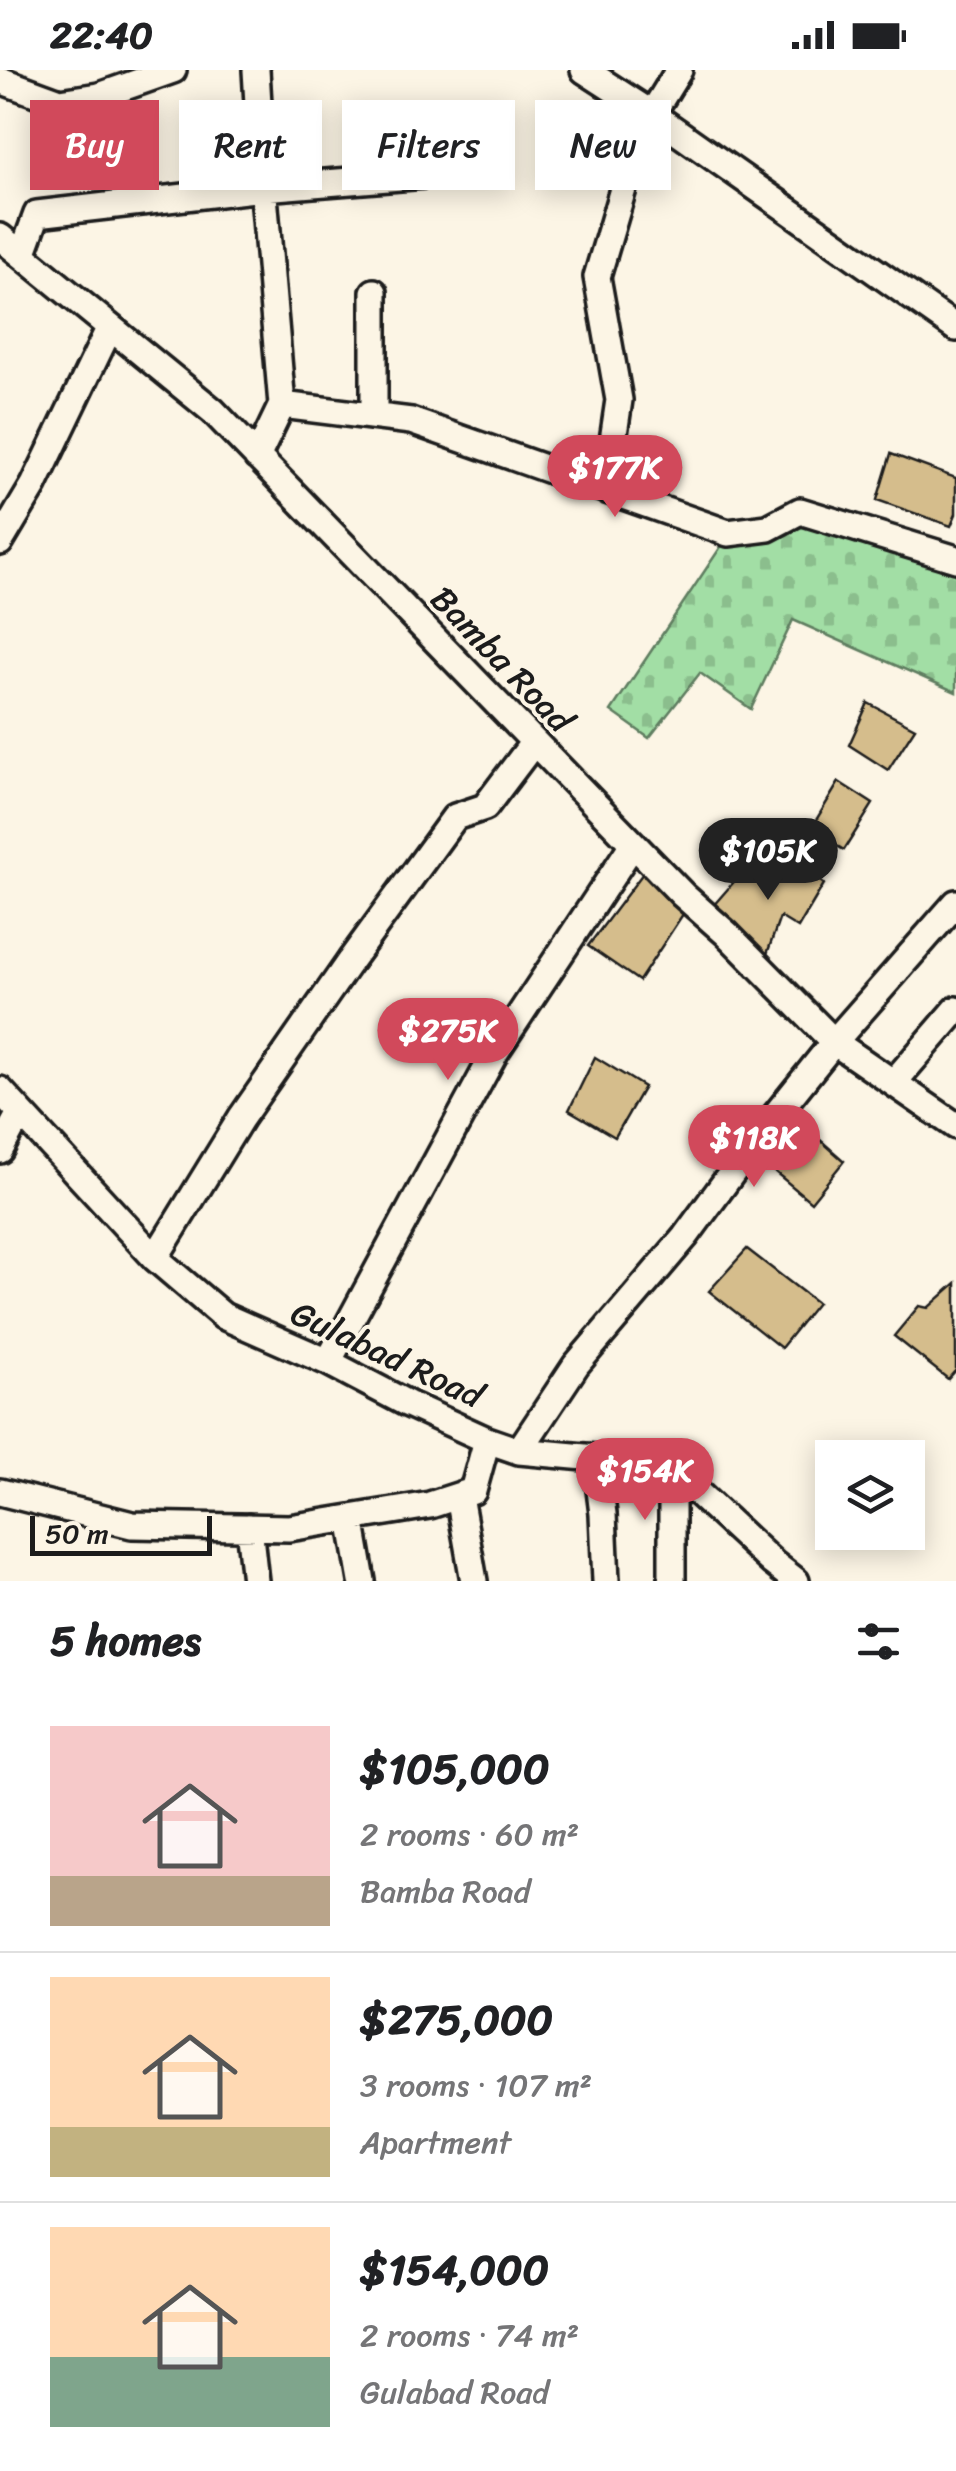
<!DOCTYPE html>
<html lang="en">
<head>
<meta charset="utf-8">
<style>
	:root { --surface:#fff; --page:#f6f6f6; --text:#202124; --muted:#757577; --line:#e0e0e0; --accent:#d1495b }
	body { margin:0; font-family:Sriracha,sans-serif; background:var(--page); color:var(--text); height:100vh; display:flex; flex-direction:column; font-size:38px; white-space:nowrap }
	* { box-sizing:border-box; margin:0 }
	p { font-size:32px; color:var(--muted) }
	.icon { flex:none; width:55px; height:55px; fill:none; stroke:currentColor; stroke-width:2; stroke-linecap:round; stroke-linejoin:round }
	.map { position:relative; height:1511px; overflow:hidden }
	.drawer { display:flex; flex-direction:column; background:var(--surface); flex:1 }
	.drawer>* { flex:none }
	.guide { position:absolute; left:30px; top:30px; width:898px; height:90px; display:flex; gap:20px }
	.tools { position:absolute; left:815px; top:1370px; display:grid; gap:20px }
	.tools a { display:grid; place-items:center; width:110px; height:110px; border-radius:0px; background:var(--surface); box-shadow:0 5px 25px #0003; font-size:50px }
	.scale { position:absolute; left:30px; bottom:25px; width:182px; box-sizing:border-box; padding-left:10px; border:5px solid #1c1c1c; border-top:0; font-size:28px; line-height:35px; white-space:nowrap; color:#1c1c1c; -webkit-text-stroke:8px #fcf5e5; paint-order:stroke }
	.price { position:absolute; translate:-50% -85px; padding:0 22px; border-radius:35px; background:var(--accent); color:#fff; font-size:32px; line-height:65px; filter:drop-shadow(0 2px 5px #0008) }
	.price::after { content:''; position:absolute; left:50%; top:60px; width:30px; height:22px; margin-left:-15px; background:inherit; clip-path:polygon(0 0,100% 0,50% 100%) }
	.price.active { background:#222; color:#fff }
	ul { padding:0; list-style:none }
	li { display:flex; align-items:center; gap:30px; height:250px; padding:0 50px }
	li+li { border-top:2px solid var(--line) }
	li span { display:grid; place-items:center; flex:none; width:280px; height:200px; border-radius:0px; color:#555 }
	li>.icon { margin-inline-start:auto }
	span .icon { width:120px; height:120px; fill:#fffc; stroke-width:1 }
	li b { font-size:42px }
	h2 { display:flex; justify-content:space-between; align-items:center; height:120px; padding:0 50px; font-size:42px }
	.pill { padding:0 35px; border-radius:0px; background:var(--surface); box-shadow:0 5px 25px #0003; font-size:35px; line-height:90px }
	.pill.active { background:var(--accent); color:#fff }
	.status { display:flex; justify-content:space-between; align-items:center; height:70px; padding:0 50px; background:var(--surface); direction:ltr }
	.status svg { height:28px; fill:currentColor }
	.map>svg:first-child { display:block }
	.cemetery { fill:url(#cemetery-stones); stroke:#5f7d60; stroke-width:2.5 }
	.building { fill:#d5bd8c; stroke:#1c1c1c; stroke-width:2.5 }
	.lines { fill:none; stroke-linecap:round; stroke-linejoin:round }
	.minor-casing { stroke:#1c1c1c; stroke-width:32 }
	.minor { stroke:#fcf5e5; stroke-width:25 }
	.labels { text-anchor:middle; dominant-baseline:central; stroke-width:8; stroke-linejoin:round; paint-order:stroke }
	.street-label { font-size:35px; fill:#1c1c1c; stroke:#fcf5e5 }
</style>
</head>
<body>
<div class="status"><b>22:40</b><svg viewBox="0 0 49 12"><path d="M0 12V9h3v3zM5 12V6h3v6zM10 12V3h3v9zM15 12V0h3v12zM26 1h20v11H26zM47 4h2v5h-2z"/></svg></div>
<div class="map">
<svg width="956" height="1511" viewBox="0 0 956 1511">
	<defs>
		<pattern id="cemetery-stones" width="16" height="16" patternUnits="userSpaceOnUse" patternTransform="scale(2.5)"><rect width="16" height="16" fill="#a2dea5"/><path d="M2 7V4a2 2 0 0 1 4 0v3zM10 15v-3a2 2 0 0 1 4 0v3z" fill="#8bbe8d"/></pattern>
	</defs>
	<rect width="100%" height="100%" fill="#fcf5e5"/>
	<filter id="ink" filterUnits="userSpaceOnUse"><feTurbulence type="fractalNoise" baseFrequency=".01" numOctaves="2"/><feDisplacementMap in="SourceGraphic" scale="20" xChannelSelector="R" yChannelSelector="G"/><feConvolveMatrix kernelMatrix="1 2 1 2 8 2 1 2 1" color-interpolation-filters="sRGB"/></filter>
	<g filter="url(#ink)">
		<!-- cemetery -->
		<path class="cemetery" d="M800 441 956 492V622L793 550 751 639 700 603 649 668 611 641 720 478 728 463Z"/>
		<!-- building -->
		<path class="building" d="M891 384 956 408V444L951 456 877 430Z
			M868 633 915 658 888 700 849 675Z
			M839 712 873 734 844 780 810 760Z
			M790 789 824 814 798 858 780 847 767 884 712 837 746 798 772 819Z
			M646 799 687 838 639 911 588 876Z
			M595 987 644 1017 615 1067 569 1040Z
			M801 1053 844 1091 811 1132 762 1091 779 1067Z
			M747 1179 817 1233 781 1278 709 1221Z
			M956 1213V1300L948 1309 894 1266 919 1236 928 1238Z"/>
		<g class="lines">
			<!-- minor casing -->
			<g class="minor-casing">
				<path id="minor" d="M256 0 262 102 282 335 257 387
					M584 0 652 44 956 258
					M0 10 60 32 99 26 173 0
					M0 167 213 341 683 825 727 864 834 972 956 1056
					M22 185 37 144 263 118 463 102
					M374 222V346
					M282 335 411 351 728 463 768 458 800 441 956 489
					M606 418 619 330 597 207 639 65 679 0
					M0 472 34 415 110 257
					M894 1012 956 940
					M0 1020 155 1188 223 1246 328 1292 408 1334 487 1370 519 1381 596 1388 672 1399 773 1493 796 1511
					M0 1080 20 1043
					M155 1188 241 1048 350 891 455 747 485 737 534 672
					M328 1292 496 981 633 774
					M519 1381 576 1295 685 1167 765 1058 834 972 956 833
					M596 1388 603 1444 606 1511
					M672 1399V1511
					M0 1422 132 1455 289 1458 430 1435 473 1421 487 1370
					M459 1426 474 1511
					M351 1448 362 1511
					M249 1457 255 1511"/>
			</g>
			<!-- minor -->
			<use href="#minor" class="minor"/>
		</g>
	</g>
	<g class="labels">
		<!-- street labels -->
		<g class="street-label">
			<text transform="translate(502 589) rotate(46)">Bamba Road</text>
			<text transform="translate(387 1284) rotate(25)">Gulabad Road</text>
		</g>
	</g>
</svg>
<div class="tools">
<a><svg class="icon" aria-label="layers" viewBox="0 0 24 24"><path d="M12 4l9 5-9 5-9-5zM3 14l9 5 9-5"/></svg></a>
</div>
<div class="scale">50 m</div>
<b class="price" style="left:615px;top:450px">$177K</b>
<b class="price active" style="left:768px;top:833px">$105K</b>
<b class="price" style="left:448px;top:1013px">$275K</b>
<b class="price" style="left:754px;top:1120px">$118K</b>
<b class="price" style="left:645px;top:1453px">$154K</b>
<div class="guide">
<a class="pill active">Buy</a>
<a class="pill">Rent</a>
<a class="pill">Filters</a>
<a class="pill">New</a>
</div>
</div>
<section class="drawer">
<h2>5 homes<svg class="icon" aria-label="filters" viewBox="0 0 24 24"><path d="M4 7h16M4 17h16"/><circle cx="9" cy="7" r="2"/><circle cx="15" cy="17" r="2"/></svg></h2>
<ul>
<li><span style="background:linear-gradient(#f6c9c9 75%,#b9a48a 0)"><svg class="icon" aria-label="home" viewBox="0 0 24 24"><path d="M3 11l9-7 9 7M6 9v11h12V9"/></svg></span><div><b>$105,000</b><p>2 rooms · 60 m²</p><p>Bamba Road</p></div></li>
<li><span style="background:linear-gradient(#ffd9b3 75%,#c2b280 0)"><svg class="icon" aria-label="home" viewBox="0 0 24 24"><path d="M3 11l9-7 9 7M6 9v11h12V9"/></svg></span><div><b>$275,000</b><p>3 rooms · 107 m²</p><p>Apartment</p></div></li>
<li><span style="background:linear-gradient(#ffd9b3 65%,#7fa58c 0)"><svg class="icon" aria-label="home" viewBox="0 0 24 24"><path d="M3 11l9-7 9 7M6 9v11h12V9"/></svg></span><div><b>$154,000</b><p>2 rooms · 74 m²</p><p>Gulabad Road</p></div></li>
</ul>
</section>
</body>
</html>
